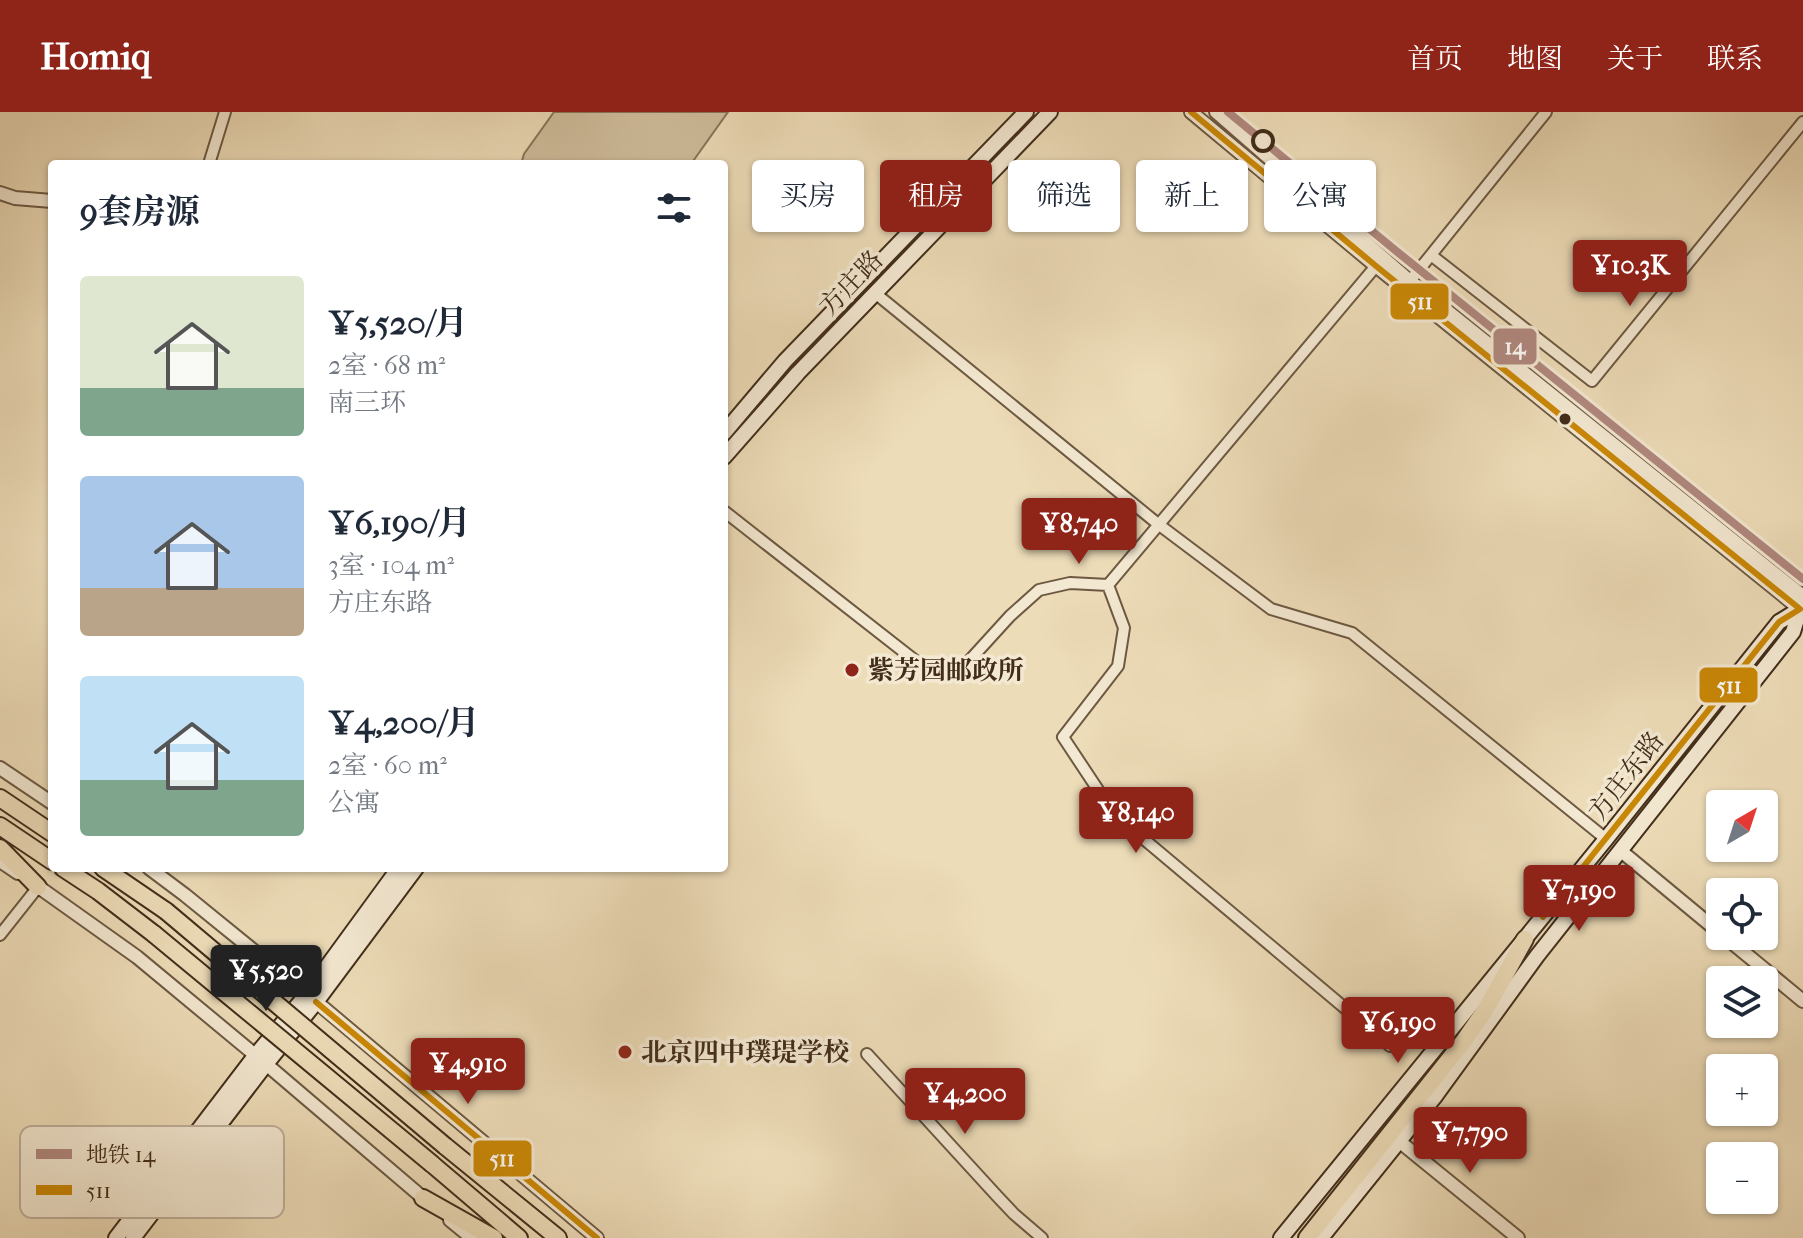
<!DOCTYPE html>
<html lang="zh">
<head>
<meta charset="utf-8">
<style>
	:root { --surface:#fff; --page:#f2f2f3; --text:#1f2937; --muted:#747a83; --accent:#8f2418 }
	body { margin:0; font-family:"IM FELL French Canon","Noto Serif SC",serif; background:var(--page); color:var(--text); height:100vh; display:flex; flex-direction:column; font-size:30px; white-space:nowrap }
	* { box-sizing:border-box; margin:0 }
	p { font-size:26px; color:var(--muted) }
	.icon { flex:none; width:44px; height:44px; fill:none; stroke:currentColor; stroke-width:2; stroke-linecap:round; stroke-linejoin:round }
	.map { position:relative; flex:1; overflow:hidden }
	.details { position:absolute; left:48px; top:48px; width:680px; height:712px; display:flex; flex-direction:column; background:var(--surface); border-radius:8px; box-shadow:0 2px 6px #0004 }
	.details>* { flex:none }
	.top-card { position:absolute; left:752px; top:48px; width:760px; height:72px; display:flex; gap:16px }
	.needle { width:52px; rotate:39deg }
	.controls { position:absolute; left:1706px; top:678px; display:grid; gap:16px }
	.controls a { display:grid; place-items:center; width:72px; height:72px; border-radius:8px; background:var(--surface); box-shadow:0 2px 6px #0004; font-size:40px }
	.price { position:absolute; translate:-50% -68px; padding:0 18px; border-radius:8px; background:var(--accent); color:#fff; font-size:26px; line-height:52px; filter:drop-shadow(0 2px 4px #0008) }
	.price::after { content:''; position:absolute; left:50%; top:48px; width:24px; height:18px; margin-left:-12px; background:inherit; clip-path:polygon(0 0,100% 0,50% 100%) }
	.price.active { background:#222; color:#fff }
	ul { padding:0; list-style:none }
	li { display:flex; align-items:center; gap:24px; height:200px; padding:0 32px }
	li span { display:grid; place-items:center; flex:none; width:224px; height:160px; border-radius:8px; color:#555 }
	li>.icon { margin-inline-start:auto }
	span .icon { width:96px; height:96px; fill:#fffc; stroke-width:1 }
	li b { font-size:34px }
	h2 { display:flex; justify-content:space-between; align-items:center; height:96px; padding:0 32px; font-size:34px }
	.tag { padding:0 28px; border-radius:8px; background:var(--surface); box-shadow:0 2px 6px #0004; font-size:28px; line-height:72px }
	.tag.active { background:var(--accent); color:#fff }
	header { display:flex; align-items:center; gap:48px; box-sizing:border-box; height:112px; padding:0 40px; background:var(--accent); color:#fff }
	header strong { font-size:38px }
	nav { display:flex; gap:44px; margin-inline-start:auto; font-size:28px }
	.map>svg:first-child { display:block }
	.green { fill:#d0be9d; stroke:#89765c; stroke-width:2 }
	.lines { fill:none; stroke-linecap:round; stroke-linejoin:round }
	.minor-casing { stroke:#6d5942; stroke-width:14 }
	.tertiary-casing { stroke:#6d5942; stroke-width:16 }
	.secondary-casing { stroke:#422d1a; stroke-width:18 }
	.primary-casing { stroke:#422d1a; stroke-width:20 }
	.trunk-casing { stroke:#422d1a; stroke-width:20 }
	.minor { stroke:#f3e8d1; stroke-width:10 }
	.tertiary { stroke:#f3e8d1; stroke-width:12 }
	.secondary { stroke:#f3e8d1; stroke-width:14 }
	.primary { stroke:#eddcb8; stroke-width:16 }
	.trunk { stroke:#eddcb8; stroke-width:16 }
	.trunk-bridge-casing { stroke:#422d1a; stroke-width:20; stroke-linecap:butt }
	.trunk-bridge { stroke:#eddcb8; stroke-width:16 }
	.bus-1-casing { stroke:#f3e8d1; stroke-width:12 }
	.bus-1 { stroke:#ca8806; stroke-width:6 }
	.metro-1-casing { stroke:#f3e8d1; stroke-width:14 }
	.metro-1 { stroke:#b0887f; stroke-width:8 }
	.stop-dot { fill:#f3e8d1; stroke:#422d1a; stroke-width:4 }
	.bus-dot { fill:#422d1a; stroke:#f3e8d1; stroke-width:3 }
	.poi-dot { fill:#8f2418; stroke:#f3e8d1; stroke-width:3 }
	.labels { text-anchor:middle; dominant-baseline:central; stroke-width:7; stroke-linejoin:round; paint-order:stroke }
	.street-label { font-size:26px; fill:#422d1a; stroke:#f3e8d1 }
	.poi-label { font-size:26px; font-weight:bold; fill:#422d1a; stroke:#f3e8d1; text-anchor:start }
	.key { fill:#f3e8d1; stroke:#beb09a; stroke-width:2 }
	.key-label { font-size:22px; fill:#422d1a }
	.line-badge { stroke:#f3e8d1; stroke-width:3 }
	.badge-label { font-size:22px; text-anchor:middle; font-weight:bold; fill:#fff }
</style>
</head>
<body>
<header>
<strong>Homiq</strong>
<nav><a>首页</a><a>地图</a><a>关于</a><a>联系</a></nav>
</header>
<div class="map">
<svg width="1803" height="1126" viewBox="0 0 1803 1126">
	<rect width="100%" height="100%" fill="#eddcb8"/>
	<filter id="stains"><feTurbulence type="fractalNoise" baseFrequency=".0025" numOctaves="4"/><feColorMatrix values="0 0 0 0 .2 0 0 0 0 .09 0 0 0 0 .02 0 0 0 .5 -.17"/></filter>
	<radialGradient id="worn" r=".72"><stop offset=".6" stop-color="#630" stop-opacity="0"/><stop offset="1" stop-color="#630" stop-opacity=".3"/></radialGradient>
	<!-- green -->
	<path class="green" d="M554 0H728L691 52H521L524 42Z"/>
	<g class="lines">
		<!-- minor casing -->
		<g class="minor-casing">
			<path id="minor" d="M209 52 225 0
				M1431 143 1592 269 1803 10
				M1410 169 1546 0
				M875 181 1158 412 1271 497 1352 521 1606 727
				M724 399 931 561 969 549 1010 504 1039 478 1070 471 1108 473 1376 154
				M1108 473 1124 516 1118 554 1063 625 1114 702 1390 934
				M0 823 38 775
				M867 942 997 1084 1014 1102 1042 1126"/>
		</g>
		<!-- tertiary casing -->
		<g class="tertiary-casing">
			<path id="tertiary" d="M1191 0 1376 154 1800 497
				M1216 0 1410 169 1803 484
				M0 81 15 86 52 89
				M0 656 52 691
				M1621 739 1720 821
				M0 749 18 761
				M149 756 185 783 307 882 597 1126
				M33 771 137 845 266 952 429 1091
				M1724 824 1803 889
				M1399 1029 1518 1126
				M450 1108 472 1126"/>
		</g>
		<!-- secondary casing -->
		<g class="secondary-casing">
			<path id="secondary" d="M724 321 785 249 1026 0
				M724 345 798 261 1050 0
				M116 1126 255 944 307 882 399 756
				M133 1126 266 952 316 890 416 756
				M1281 1126 1606 727 1779 510 1800 497 1803 493
				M1321 1126 1436 983 1537 844 1793 520 1800 497"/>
		</g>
		<!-- primary casing -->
		<g class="primary-casing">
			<path id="primary" d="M1307 1126 1463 930 1486 897 1525 827"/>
		</g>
		<!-- trunk casing -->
		<g class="trunk-casing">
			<path id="trunk" d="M0 686 52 721
				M0 714 52 749
				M0 736 38 775
				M63 756 98 779 154 822
				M103 756 166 799
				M445 1034 558 1126
				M432 1052 519 1126
				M423 1086 494 1126"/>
		</g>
		<!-- minor -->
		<use href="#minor" class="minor"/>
		<!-- tertiary -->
		<use href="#tertiary" class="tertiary"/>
		<!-- secondary -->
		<use href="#secondary" class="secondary"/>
		<!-- primary -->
		<use href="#primary" class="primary"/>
		<!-- trunk -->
		<use href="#trunk" class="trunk"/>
		<!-- trunk-bridge casing -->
		<g class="trunk-bridge-casing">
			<path id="trunk-bridge" d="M166 799 445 1034
				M154 822 432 1052"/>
		</g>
		<!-- trunk-bridge -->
		<use href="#trunk-bridge" class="trunk-bridge"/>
		<!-- bus-1 casing -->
		<g class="bus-1-casing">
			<path id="bus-1" d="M1191 0 1376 154 1800 497 1779 510 1543 805
				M316 890 597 1126"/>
		</g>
		<!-- bus-1 -->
		<use href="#bus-1" class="bus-1"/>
		<!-- metro-1 casing -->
		<g class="metro-1-casing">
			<path id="metro-1" d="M1228 0 1395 138 1803 467"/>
		</g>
		<!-- metro-1 -->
		<use href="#metro-1" class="metro-1"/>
	</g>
	<!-- markers -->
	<circle class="stop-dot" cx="1263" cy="29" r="10"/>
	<circle class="bus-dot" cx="1565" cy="307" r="7"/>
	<g class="poi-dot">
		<circle cx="852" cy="558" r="8"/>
		<circle cx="625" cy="940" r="8"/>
	</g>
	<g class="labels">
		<!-- street labels -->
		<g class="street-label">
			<text transform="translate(851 171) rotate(-46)">方庄路</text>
			<text transform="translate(1626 664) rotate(-52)">方庄东路</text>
		</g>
		<!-- poi labels -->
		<g class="poi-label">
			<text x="868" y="558">紫芳园邮政所</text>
			<text x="641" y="940">北京四中璞瑅学校</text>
		</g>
	</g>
	<!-- legend -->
	<rect x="20" y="1014" width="264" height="92" rx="12" class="key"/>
	<rect x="36" y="1037" width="36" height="10" fill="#b0887f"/>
	<rect x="36" y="1073" width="36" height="10" fill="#ca8806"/>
	<g class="key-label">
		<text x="86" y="1050">地铁 14</text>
		<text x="86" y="1086">511</text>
	</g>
	<g class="line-badge">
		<rect x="1389" y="170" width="61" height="39" rx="8" fill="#ca8806"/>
		<rect x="1492" y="215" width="46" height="39" rx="8" fill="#b0887f"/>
		<rect x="1698" y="554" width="61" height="38" rx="8" fill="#ca8806"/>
		<rect x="472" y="1027" width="61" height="39" rx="8" fill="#ca8806"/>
	</g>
	<g class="badge-label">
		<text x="1420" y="197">511</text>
		<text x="1515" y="242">14</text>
		<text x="1729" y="581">511</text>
		<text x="502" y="1054">511</text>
	</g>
	<rect width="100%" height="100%" filter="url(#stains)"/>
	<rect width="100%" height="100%" fill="url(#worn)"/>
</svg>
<div class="controls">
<a><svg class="needle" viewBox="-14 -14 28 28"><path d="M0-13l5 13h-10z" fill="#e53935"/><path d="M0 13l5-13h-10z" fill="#747a83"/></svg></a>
<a><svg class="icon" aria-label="locate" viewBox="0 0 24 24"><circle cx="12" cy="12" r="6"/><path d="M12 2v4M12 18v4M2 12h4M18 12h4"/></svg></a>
<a><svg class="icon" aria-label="layers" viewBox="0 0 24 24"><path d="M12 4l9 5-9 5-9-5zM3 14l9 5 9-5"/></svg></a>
<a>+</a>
<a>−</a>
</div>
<b class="price" style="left:1630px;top:196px">¥10.3K</b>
<b class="price" style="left:1079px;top:454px">¥8,740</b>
<b class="price" style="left:1136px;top:743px">¥8,140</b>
<b class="price" style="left:1579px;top:821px">¥7,190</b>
<b class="price active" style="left:266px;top:901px">¥5,520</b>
<b class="price" style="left:1398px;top:953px">¥6,190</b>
<b class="price" style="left:468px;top:994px">¥4,910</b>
<b class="price" style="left:965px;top:1024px">¥4,200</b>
<b class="price" style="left:1470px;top:1063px">¥7,790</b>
<div class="top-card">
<a class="tag">买房</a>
<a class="tag active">租房</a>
<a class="tag">筛选</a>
<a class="tag">新上</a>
<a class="tag">公寓</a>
</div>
<section class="details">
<h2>9套房源<svg class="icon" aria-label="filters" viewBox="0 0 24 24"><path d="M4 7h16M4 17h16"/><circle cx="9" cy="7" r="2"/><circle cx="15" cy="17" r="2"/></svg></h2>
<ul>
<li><span style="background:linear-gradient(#dfe7d0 70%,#7fa58c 0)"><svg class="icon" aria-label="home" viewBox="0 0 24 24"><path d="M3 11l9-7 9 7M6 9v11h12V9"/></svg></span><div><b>¥5,520/月</b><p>2室 · 68 m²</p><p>南三环</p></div></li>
<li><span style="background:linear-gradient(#a9c7e8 70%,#b9a48a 0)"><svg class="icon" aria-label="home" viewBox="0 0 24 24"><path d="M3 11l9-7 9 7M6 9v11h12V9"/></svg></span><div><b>¥6,190/月</b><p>3室 · 104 m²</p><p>方庄东路</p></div></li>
<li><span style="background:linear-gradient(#bfe0f5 65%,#7fa58c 0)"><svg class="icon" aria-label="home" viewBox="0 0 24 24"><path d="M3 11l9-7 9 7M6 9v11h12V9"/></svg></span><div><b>¥4,200/月</b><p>2室 · 60 m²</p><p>公寓</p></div></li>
</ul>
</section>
</div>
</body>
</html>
